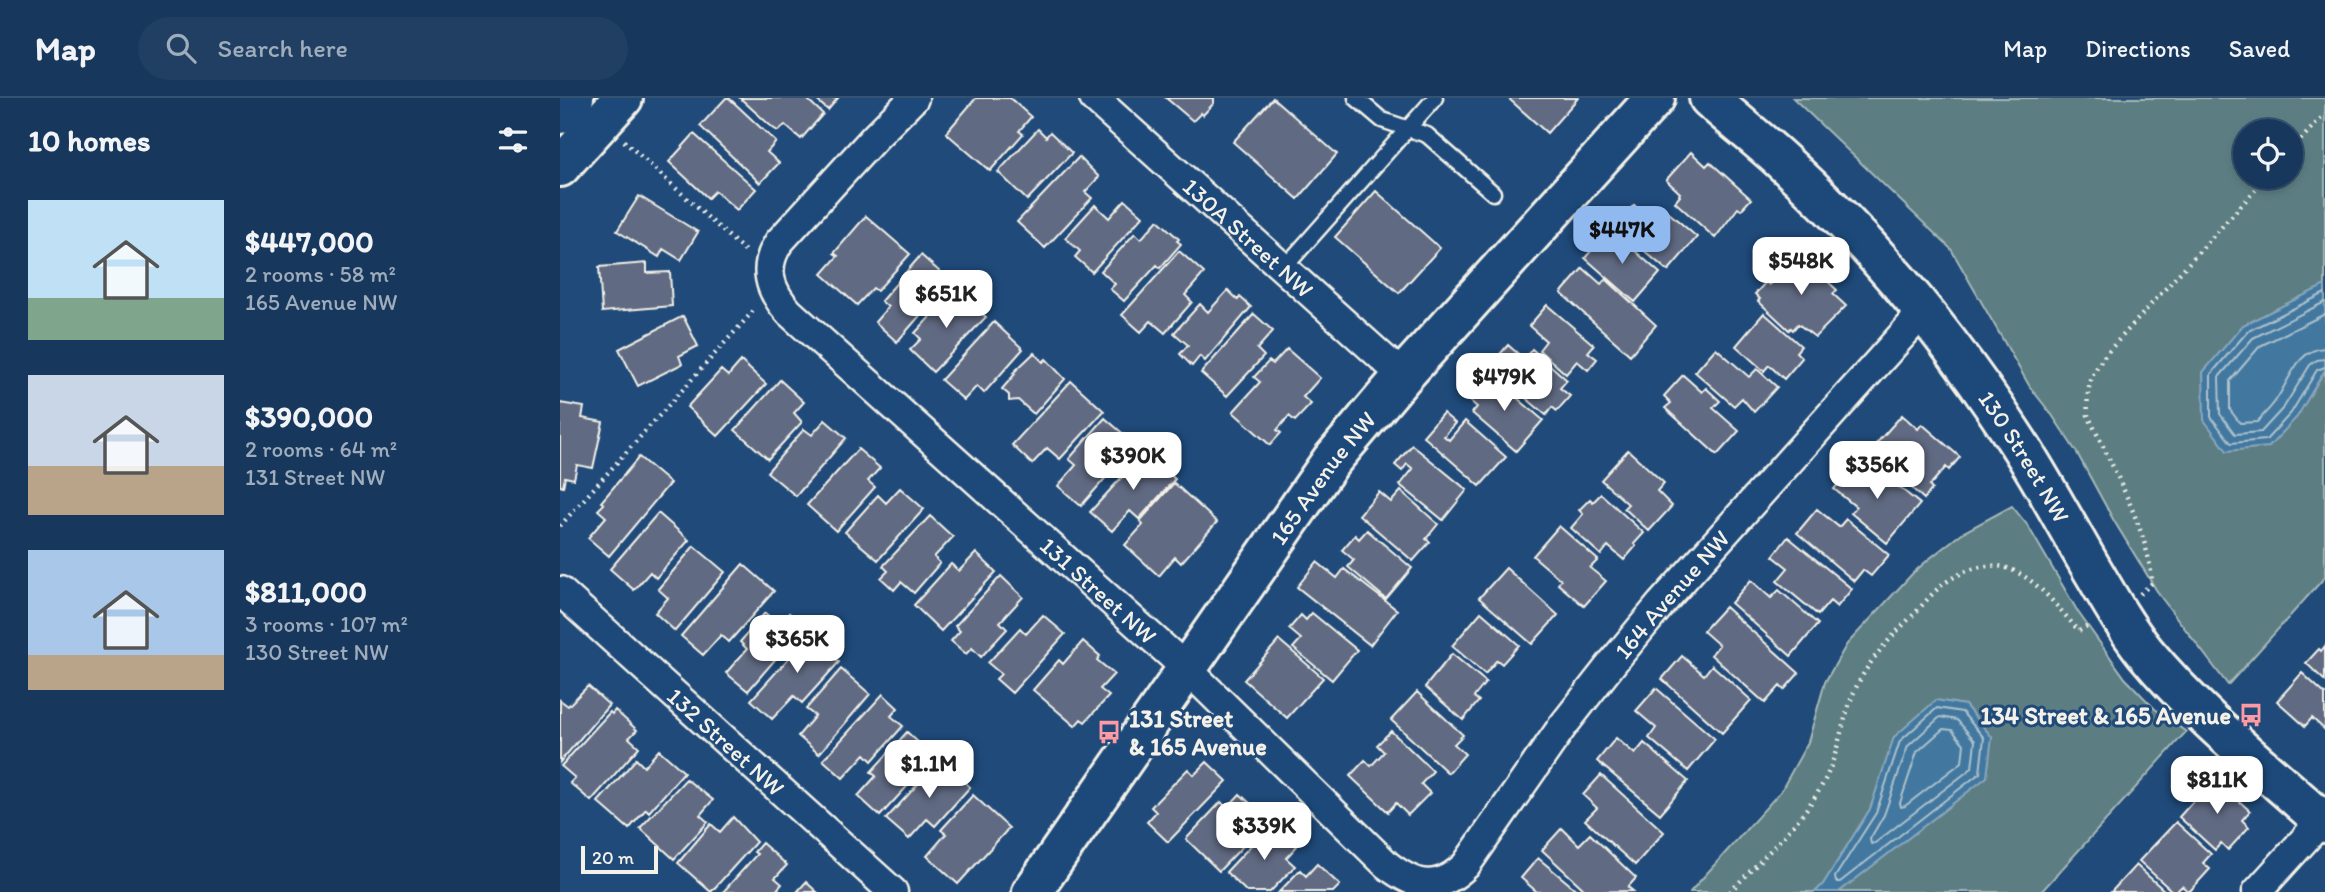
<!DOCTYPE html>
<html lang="en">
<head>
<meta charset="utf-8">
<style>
	:root { --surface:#17385c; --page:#203f62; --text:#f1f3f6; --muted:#9eacbb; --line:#365272; --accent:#90b9f0 }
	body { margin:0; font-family:Itim,sans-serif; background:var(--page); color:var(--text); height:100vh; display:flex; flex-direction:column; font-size:26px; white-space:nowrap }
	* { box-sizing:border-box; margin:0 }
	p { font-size:23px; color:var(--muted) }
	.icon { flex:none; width:38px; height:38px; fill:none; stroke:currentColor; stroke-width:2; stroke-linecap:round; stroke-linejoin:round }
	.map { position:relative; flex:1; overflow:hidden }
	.drawer { display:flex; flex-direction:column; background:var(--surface); width:560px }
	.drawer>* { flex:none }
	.buttons { position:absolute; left:1673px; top:21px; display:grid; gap:14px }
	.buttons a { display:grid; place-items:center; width:70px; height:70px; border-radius:50%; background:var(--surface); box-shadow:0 4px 10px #0003,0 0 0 2px var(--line); font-size:35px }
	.scale { position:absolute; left:21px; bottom:18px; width:77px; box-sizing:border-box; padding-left:7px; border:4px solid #f4f1e8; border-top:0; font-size:19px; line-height:24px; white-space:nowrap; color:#f4f1e8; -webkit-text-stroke:5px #1f4a7a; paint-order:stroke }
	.price { position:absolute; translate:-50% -60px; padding:0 16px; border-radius:14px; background:#fff; color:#222; font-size:23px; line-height:46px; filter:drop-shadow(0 2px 4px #0008) }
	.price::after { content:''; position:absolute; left:50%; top:42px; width:21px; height:16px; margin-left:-10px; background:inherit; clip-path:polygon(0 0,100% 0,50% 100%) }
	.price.current { background:var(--accent); color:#111 }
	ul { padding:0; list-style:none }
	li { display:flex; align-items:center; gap:21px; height:175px; padding:0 28px }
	li span { display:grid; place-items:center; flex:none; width:196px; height:140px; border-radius:0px; color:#555 }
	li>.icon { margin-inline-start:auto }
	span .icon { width:84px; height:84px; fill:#fffc; stroke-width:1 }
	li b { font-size:30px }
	h2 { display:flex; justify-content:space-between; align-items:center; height:84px; padding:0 28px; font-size:30px }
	header { display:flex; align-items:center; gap:42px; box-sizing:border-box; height:98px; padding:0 35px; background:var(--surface); border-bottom:2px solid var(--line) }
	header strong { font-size:33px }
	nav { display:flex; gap:38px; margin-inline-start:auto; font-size:24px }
	.search { width:490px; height:63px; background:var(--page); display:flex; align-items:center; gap:18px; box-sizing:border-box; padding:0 24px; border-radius:38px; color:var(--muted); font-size:26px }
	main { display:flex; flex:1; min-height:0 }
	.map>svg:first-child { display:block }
	.green { fill:#5c7e83; stroke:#a8b8b6; stroke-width:2; fill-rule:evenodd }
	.water { fill:#4378a0; stroke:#8aa8bd; stroke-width:2 }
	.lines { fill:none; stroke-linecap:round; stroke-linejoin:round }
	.shore { stroke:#adc1cb; stroke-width:2 }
	.building { fill:#616a82; stroke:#f4f1e8; stroke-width:2 }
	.lane-casing { stroke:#f4f1e8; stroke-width:19 }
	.street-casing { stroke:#f4f1e8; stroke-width:33 }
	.secondary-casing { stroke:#f4f1e8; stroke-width:44 }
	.path { stroke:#f4f1e8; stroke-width:4.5; stroke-dasharray:2 5; stroke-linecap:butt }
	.lane { stroke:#1f4a7a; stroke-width:14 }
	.street { stroke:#1f4a7a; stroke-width:28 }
	.secondary { stroke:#1f4a7a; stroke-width:38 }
	.labels { text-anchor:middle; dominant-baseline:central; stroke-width:6; stroke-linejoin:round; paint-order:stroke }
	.street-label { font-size:24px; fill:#f4f1e8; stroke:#1f4a7a }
	.poi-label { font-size:24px; font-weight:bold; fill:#f4f1e8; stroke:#1f4a7a; text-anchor:end }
</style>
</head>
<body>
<header>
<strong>Map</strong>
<div class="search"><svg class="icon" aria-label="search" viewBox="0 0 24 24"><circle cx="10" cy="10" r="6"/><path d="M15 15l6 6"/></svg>Search here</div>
<nav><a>Map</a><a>Directions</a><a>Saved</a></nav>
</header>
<main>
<section class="drawer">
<h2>10 homes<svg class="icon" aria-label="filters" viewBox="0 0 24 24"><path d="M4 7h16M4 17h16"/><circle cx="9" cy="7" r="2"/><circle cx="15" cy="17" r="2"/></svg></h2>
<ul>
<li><span style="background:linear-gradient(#bfe0f5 70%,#7fa58c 0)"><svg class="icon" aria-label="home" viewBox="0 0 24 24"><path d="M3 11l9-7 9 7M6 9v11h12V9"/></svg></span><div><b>$447,000</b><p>2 rooms · 58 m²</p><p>165 Avenue NW</p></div></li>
<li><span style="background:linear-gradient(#c9d6e8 65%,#b9a48a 0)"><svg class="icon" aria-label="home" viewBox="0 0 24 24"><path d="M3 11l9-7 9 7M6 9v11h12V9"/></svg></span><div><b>$390,000</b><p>2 rooms · 64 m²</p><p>131 Street NW</p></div></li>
<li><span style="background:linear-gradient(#a9c7e8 75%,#b9a48a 0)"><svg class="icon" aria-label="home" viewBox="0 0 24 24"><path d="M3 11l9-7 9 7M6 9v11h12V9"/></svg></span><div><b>$811,000</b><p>3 rooms · 107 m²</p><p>130 Street NW</p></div></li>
</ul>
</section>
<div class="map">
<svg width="1765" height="794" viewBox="0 0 1765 794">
	<rect width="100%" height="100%" fill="#1f4a7a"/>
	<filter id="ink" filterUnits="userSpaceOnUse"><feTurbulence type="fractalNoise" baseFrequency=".0143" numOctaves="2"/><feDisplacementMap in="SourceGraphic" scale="14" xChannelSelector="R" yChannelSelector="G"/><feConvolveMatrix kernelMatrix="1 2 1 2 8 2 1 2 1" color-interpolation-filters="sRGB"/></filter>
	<g filter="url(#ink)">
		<!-- green -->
		<path class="green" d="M1233 0H1765V479L1668 587 1600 498 1554 423 1517 355 1492 317 1470 289 1391 151ZM1685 33H1731V79H1685Z
			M1452 408 1468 428 1518 514 1565 580 1595 611 1626 634 1481 794H1130L1221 693 1248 644 1265 584 1287 546 1353 475 1369 461 1402 435Z"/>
		<!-- water -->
		<path class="water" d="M1765 187V272L1737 319 1709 349 1667 353 1644 322 1643 274 1683 227Z
			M1376 602 1405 607 1432 639 1427 679 1279 794H1255L1263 786 1310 711 1334 639Z"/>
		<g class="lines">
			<!-- shore -->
			<path class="shore" d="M1765 195 1688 233 1651 276V319L1671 345 1706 342 1731 315 1757 272 1765 269
				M1765 204 1693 240 1659 279 1660 316 1675 336 1701 334 1724 309 1750 267 1757 262 1765 261
				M1765 216 1700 248 1670 283V312L1680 325 1697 324C1703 317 1711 310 1716 302 1730 282 1737 251 1765 250
				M1377 610 1402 614 1424 640 1420 675 1280 784H1276L1275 779 1316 715 1340 643Z
				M1380 619 1397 622 1415 643 1412 670 1315 745 1311 746 1310 741 1324 717 1348 648Z
				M1383 631 1392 632 1404 646 1402 664 1345 708 1341 709 1340 705 1357 654Z"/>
		</g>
		<!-- building -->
		<path class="building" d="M166 0H169L216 44 207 54 219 65 200 85 140 28Z
			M180 0H246L263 16 241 41 225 27 218 33 213 30Z
			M254 0H278L268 12Z
			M416 0H450L471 19 459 33 463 36 430 73 386 35Z
			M606 0H654V5L643 17 641 15 633 23Z
			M713 0 777 56 738 101 673 44Z
			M948 0H1018L987 35Z
			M478 31 486 39 490 34 512 55 467 102 438 74Z
			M134 36 196 91 177 112 155 93 148 100 109 64Z
			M1131 54 1146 68 1150 64 1191 101 1181 112 1178 110 1155 140 1115 104 1120 98 1119 97 1120 95 1106 82Z
			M519 59 539 79 525 94 532 100 485 150 457 124Z
			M816 93 880 150 839 195 775 139Z
			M79 98 138 134 121 162 103 151 99 159 57 133Z
			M565 102 583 118 532 174 515 159 520 153 505 140 535 107 549 120Z
			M1074 107 1091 122 1102 109 1137 139 1108 173 1055 128Z
			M306 118 350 156 317 193 313 190 297 207 262 176 278 158 274 155Z
			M598 122 619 141 617 143 621 146 600 170 597 167 564 203 550 191 555 186 541 173 575 135 581 141Z
			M1050 131 1100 175 1075 204 1025 160Z
			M619 153 644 175 625 197 632 204 605 235 591 223 581 234 562 217Z
			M1235 153 1277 192 1273 196 1286 208 1255 239 1238 226 1233 232 1231 230 1229 232 1198 203 1200 201 1195 196 1206 184 1209 187 1225 169 1222 166Z
			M361 157 390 183 337 244 315 224 328 209 321 203Z
			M87 165V175L110 174 112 208 42 214 39 169Z
			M1023 170 1041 186 1046 181 1096 227 1070 257 1001 195Z
			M396 191 426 219 373 274 350 252 361 241 355 235Z
			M668 192 678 202 680 199 691 209 645 263 640 258 632 268 620 256 628 247 614 235 640 206 648 214Z
			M987 207 1034 247 1028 254 1037 261 1028 272 1017 263 1006 276 979 252 986 243 969 228Z
			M1204 215 1241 248 1236 254 1242 260 1224 281 1209 267 1204 273 1176 248Z
			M694 216 713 233 697 251 704 258 667 298 641 275Z
			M123 218 138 248 119 258 122 266 78 288 59 251Z
			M434 224 463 251 424 295 417 288 404 302 381 282Z
			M948 247 964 261 972 251 1007 282 1000 290 1010 298 997 313 992 309 986 317 929 269Z
			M1156 250 1189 279 1197 271 1217 289 1194 314 1182 300 1174 308 1135 274Z
			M727 251 760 280 743 299 751 306 735 323 729 318 717 332 721 335 710 347 673 314 700 284 694 279 709 263 713 266Z
			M474 255 483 264 486 261 505 281 474 316 458 302 449 303V297L442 291 455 276 453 275Z
			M181 263 206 286 158 338 127 309 161 272 168 278Z
			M929 276 983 322 956 353 912 315 917 309 908 301Z
			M1123 277 1142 294 1146 290 1160 303 1153 310 1179 333 1157 357 1105 310 1111 305 1104 298Z
			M220 282 244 304 234 315 242 324 208 361 175 332Z
			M511 283 544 313 500 361 487 350 472 366 452 347Z
			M0 305 24 309 22 320 43 324 33 370 17 367 14 381 5 379 3 389 0 388Z
			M883 315 895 325 884 338 889 342 905 323 946 359 920 388 863 338Z
			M1342 317 1358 331 1362 326 1400 359 1389 372 1386 369 1369 388 1372 391 1364 401 1327 368 1331 364 1314 348Z
			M545 320 575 346 521 408 498 388 516 367 509 361Z
			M265 322 286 340 236 398 207 374 244 331 252 337Z
			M852 347 907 392 883 422 840 387 853 371 847 366 842 373 835 367Z
			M298 351 320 370 308 383 315 389 276 433 247 407Z
			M1068 352 1104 385 1097 393 1112 408 1089 433 1064 410 1068 406 1041 382Z
			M585 354 615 381 579 421 570 413 552 433 530 414Z
			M79 359 110 385 49 458 28 440 46 419 38 412 44 406 41 404Z
			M1296 364 1318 382 1323 376 1360 406 1327 445 1291 415 1296 409 1274 391Z
			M614 385 657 424 621 465 615 459 599 478 565 447 583 427 580 423Z
			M340 390 364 411 318 462 285 434 318 397 326 405Z
			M841 393 878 426 866 441 870 444 853 463 799 417 819 394 831 404Z
			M1041 396 1084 435 1074 446 1076 448 1064 462 1048 448 1041 457 1011 430 1023 416 1019 412 1030 401 1033 404Z
			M1257 411 1279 429 1286 421 1329 457 1311 478 1303 472 1294 483 1237 435Z
			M98 415 129 442 96 480 90 474 74 492 50 471Z
			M370 418 393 439 374 459 380 465 354 495 341 484 334 492 321 480 328 473 323 468Z
			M999 428 1038 462 1030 470 1046 483 1024 508 998 486 1001 482 973 458Z
			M807 432 852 470 826 501 788 469 794 462 782 452 795 437 799 441Z
			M1228 439 1292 491 1277 509 1270 503 1258 517 1217 483 1228 470 1213 458Z
			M134 448 165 474 115 533 95 515 108 500 98 491Z
			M416 455 436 474 381 533 354 507 391 466 399 473Z
			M757 464 777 480 784 471 837 512 810 547 737 489Z
			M183 466 214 493 169 544 161 537 143 557 121 538Z
			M946 470 998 517 972 546 919 500Z
			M441 478 463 499 440 524 447 531 421 559 412 550 406 556 391 543 400 533 395 528Z
			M1191 482 1211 500 1219 492 1258 526 1231 558 1171 505Z
			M1165 509 1239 575 1224 592 1220 588 1205 605 1151 557 1159 547 1143 533Z
			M921 514 959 547 942 566 937 562 925 576 892 548Z
			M205 515 219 527 229 515 244 528 188 593 166 575 187 551 180 544Z
			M752 515 797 552 772 582 733 550 741 541 729 531 741 517 746 522Z
			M483 517 505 536 452 595 436 581 441 576 428 565 460 530 466 536Z
			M255 531 272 546 266 552 279 564 242 605 234 598 212 621 191 602Z
			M719 542 763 580 727 620 684 582Z
			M523 543 540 558 537 562 554 576 540 591 549 598 525 624 521 621 515 628 473 592 499 562 503 566Z
			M1765 548V583L1746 565 1759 551 1761 553Z
			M892 556 926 584 914 599 919 603 903 622 865 589Z
			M1122 558 1144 577 1152 567 1191 602 1162 635 1102 581Z
			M281 571 310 596 259 656 238 638 255 618 246 611Z
			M1742 575 1765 596V632L1752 620 1745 628 1717 603Z
			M28 588 49 607 0 664V602L8 608Z
			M1096 590 1155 641 1128 673 1089 640 1096 630 1076 613Z
			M857 594 903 637 894 646 905 656 888 675 831 622Z
			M323 596 338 610 331 618 343 628 312 663 305 656 283 680 263 662Z
			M55 612 77 632 69 640 79 649 31 703 10 685 15 680 1 668 50 614 52 616Z
			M831 633 873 673 861 686 870 695 848 717 836 705 828 714 790 678 805 662 811 668 824 654 817 647Z
			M347 634 374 659 320 718 298 698 316 678 311 674Z
			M1056 640 1075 656 1084 645 1128 683 1100 716 1037 663Z
			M99 652 124 674 89 714 86 711 69 731 38 704 76 661 84 669Z
			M380 662 410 689 375 728 367 721 349 741 326 721Z
			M647 664 667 683 608 744 587 724 596 714 591 709 628 671 634 677Z
			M1041 677 1104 734 1075 767 1025 722 1037 710 1023 697Z
			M1654 680 1690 713 1682 722 1689 729 1668 752 1661 745 1655 752 1619 719Z
			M126 681 153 702 140 717 148 724 114 761 80 730Z
			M680 696 708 722 659 773 626 741 661 704 667 710Z
			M413 697 449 730 398 786 367 758 386 736 381 732Z
			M173 719 196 744 151 794 118 765 151 726 160 734Z
			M1616 724 1651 756 1643 765 1650 771 1629 794 1622 788 1616 794H1613L1579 763Z
			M712 725 737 748 726 760 735 768 710 794H687L666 774Z
			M1002 730 1019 747 1030 736 1076 780 1068 789 1073 793 1027 794 982 752Z
			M202 745 227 767 215 780 222 786 215 794H163L197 756 194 754Z
			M978 760 1019 794H977L961 780Z
			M757 766 780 787 773 794H719L740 772 746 778Z
			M1576 767 1606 794H1551Z
			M246 784 257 794H237Z"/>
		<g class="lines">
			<!-- lane casing -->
			<g class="lane-casing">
				<path id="lane" d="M796 0 822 22 867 37 933 95
					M723 171 875 0"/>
			</g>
			<!-- street casing -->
			<g class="street-casing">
				<g id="street">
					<path id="s1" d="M354 0 315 39 219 144C202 170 209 192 229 214L626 570 827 767C857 790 878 794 906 767L1002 629 1053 564 1101 506 1363 214"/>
					<path id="s2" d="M534 0 843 278"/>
					<path id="s3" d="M0 493 333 794"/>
					<path d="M1697 794 1765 719"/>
				</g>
			</g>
			<!-- secondary casing -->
			<g class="secondary-casing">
				<g id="secondary">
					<path id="s4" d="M1149 0C1172 21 1198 41 1221 62 1309 142 1388 237 1453 337 1483 382 1508 431 1536 478 1551 504 1566 530 1585 554 1637 617 1704 670 1765 725"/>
					<path d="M0 16 14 0"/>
					<path d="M0 69 63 0"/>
					<path id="s5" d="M472 794 771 363 843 278 1095 0"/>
				</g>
			</g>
			<!-- path -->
			<path class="path" d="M64 43 187 155
				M1731 52 1765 16
				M0 428 196 210
				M1580 496 1592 485C1590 435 1550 365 1528 317 1526 290 1530 278 1546 256L1707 79
				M1170 794C1199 763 1240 726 1261 689 1278 660 1281 625 1294 594 1308 562 1332 538 1356 514 1367 502 1377 489 1391 481 1407 471 1429 464 1447 470 1477 480 1499 511 1519 533L1531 526"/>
			<!-- lane -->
			<use href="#lane" class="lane"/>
			<!-- street -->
			<use href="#street" class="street"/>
			<!-- secondary -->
			<use href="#secondary" class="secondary"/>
		</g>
	</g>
	<!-- icons -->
	<defs>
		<g id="bus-bare" transform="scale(1.89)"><path d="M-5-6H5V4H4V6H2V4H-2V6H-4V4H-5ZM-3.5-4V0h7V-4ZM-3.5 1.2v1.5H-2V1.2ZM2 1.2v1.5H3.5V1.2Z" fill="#ff9aa2" stroke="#1f4a7a" stroke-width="2.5" paint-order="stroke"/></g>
	</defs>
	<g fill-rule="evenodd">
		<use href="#bus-bare" x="1691" y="617"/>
		<use href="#bus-bare" x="549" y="634"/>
	</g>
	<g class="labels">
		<!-- street labels -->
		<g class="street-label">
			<text stroke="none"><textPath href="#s2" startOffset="208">130A Street NW</textPath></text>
			<text stroke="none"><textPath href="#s4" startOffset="480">130 Street NW</textPath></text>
			<text stroke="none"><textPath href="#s5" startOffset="506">165 Avenue NW</textPath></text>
			<text stroke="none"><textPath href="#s1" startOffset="691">131 Street NW</textPath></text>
			<text stroke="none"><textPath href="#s1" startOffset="1519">164 Avenue NW</textPath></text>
			<text stroke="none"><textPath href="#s3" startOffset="224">132 Street NW</textPath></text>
		</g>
		<!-- poi labels -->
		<g class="poi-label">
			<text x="1671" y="617">134 Street &amp; 165 Avenue</text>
			<text x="569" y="620" text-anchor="start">131 Street<tspan x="569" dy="28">&amp; 165 Avenue</tspan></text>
		</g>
	</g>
</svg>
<div class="buttons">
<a><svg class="icon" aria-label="locate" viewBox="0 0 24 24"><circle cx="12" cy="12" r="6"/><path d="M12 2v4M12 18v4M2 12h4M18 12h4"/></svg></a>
</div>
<div class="scale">20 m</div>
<b class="price current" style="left:1062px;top:168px">$447K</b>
<b class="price" style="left:1241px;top:199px">$548K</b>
<b class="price" style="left:386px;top:232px">$651K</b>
<b class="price" style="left:944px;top:315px">$479K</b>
<b class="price" style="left:573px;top:394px">$390K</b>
<b class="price" style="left:1317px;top:403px">$356K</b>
<b class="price" style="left:237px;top:577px">$365K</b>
<b class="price" style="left:369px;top:702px">$1.1M</b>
<b class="price" style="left:1657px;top:718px">$811K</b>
<b class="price" style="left:704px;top:764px">$339K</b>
</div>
</main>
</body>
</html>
